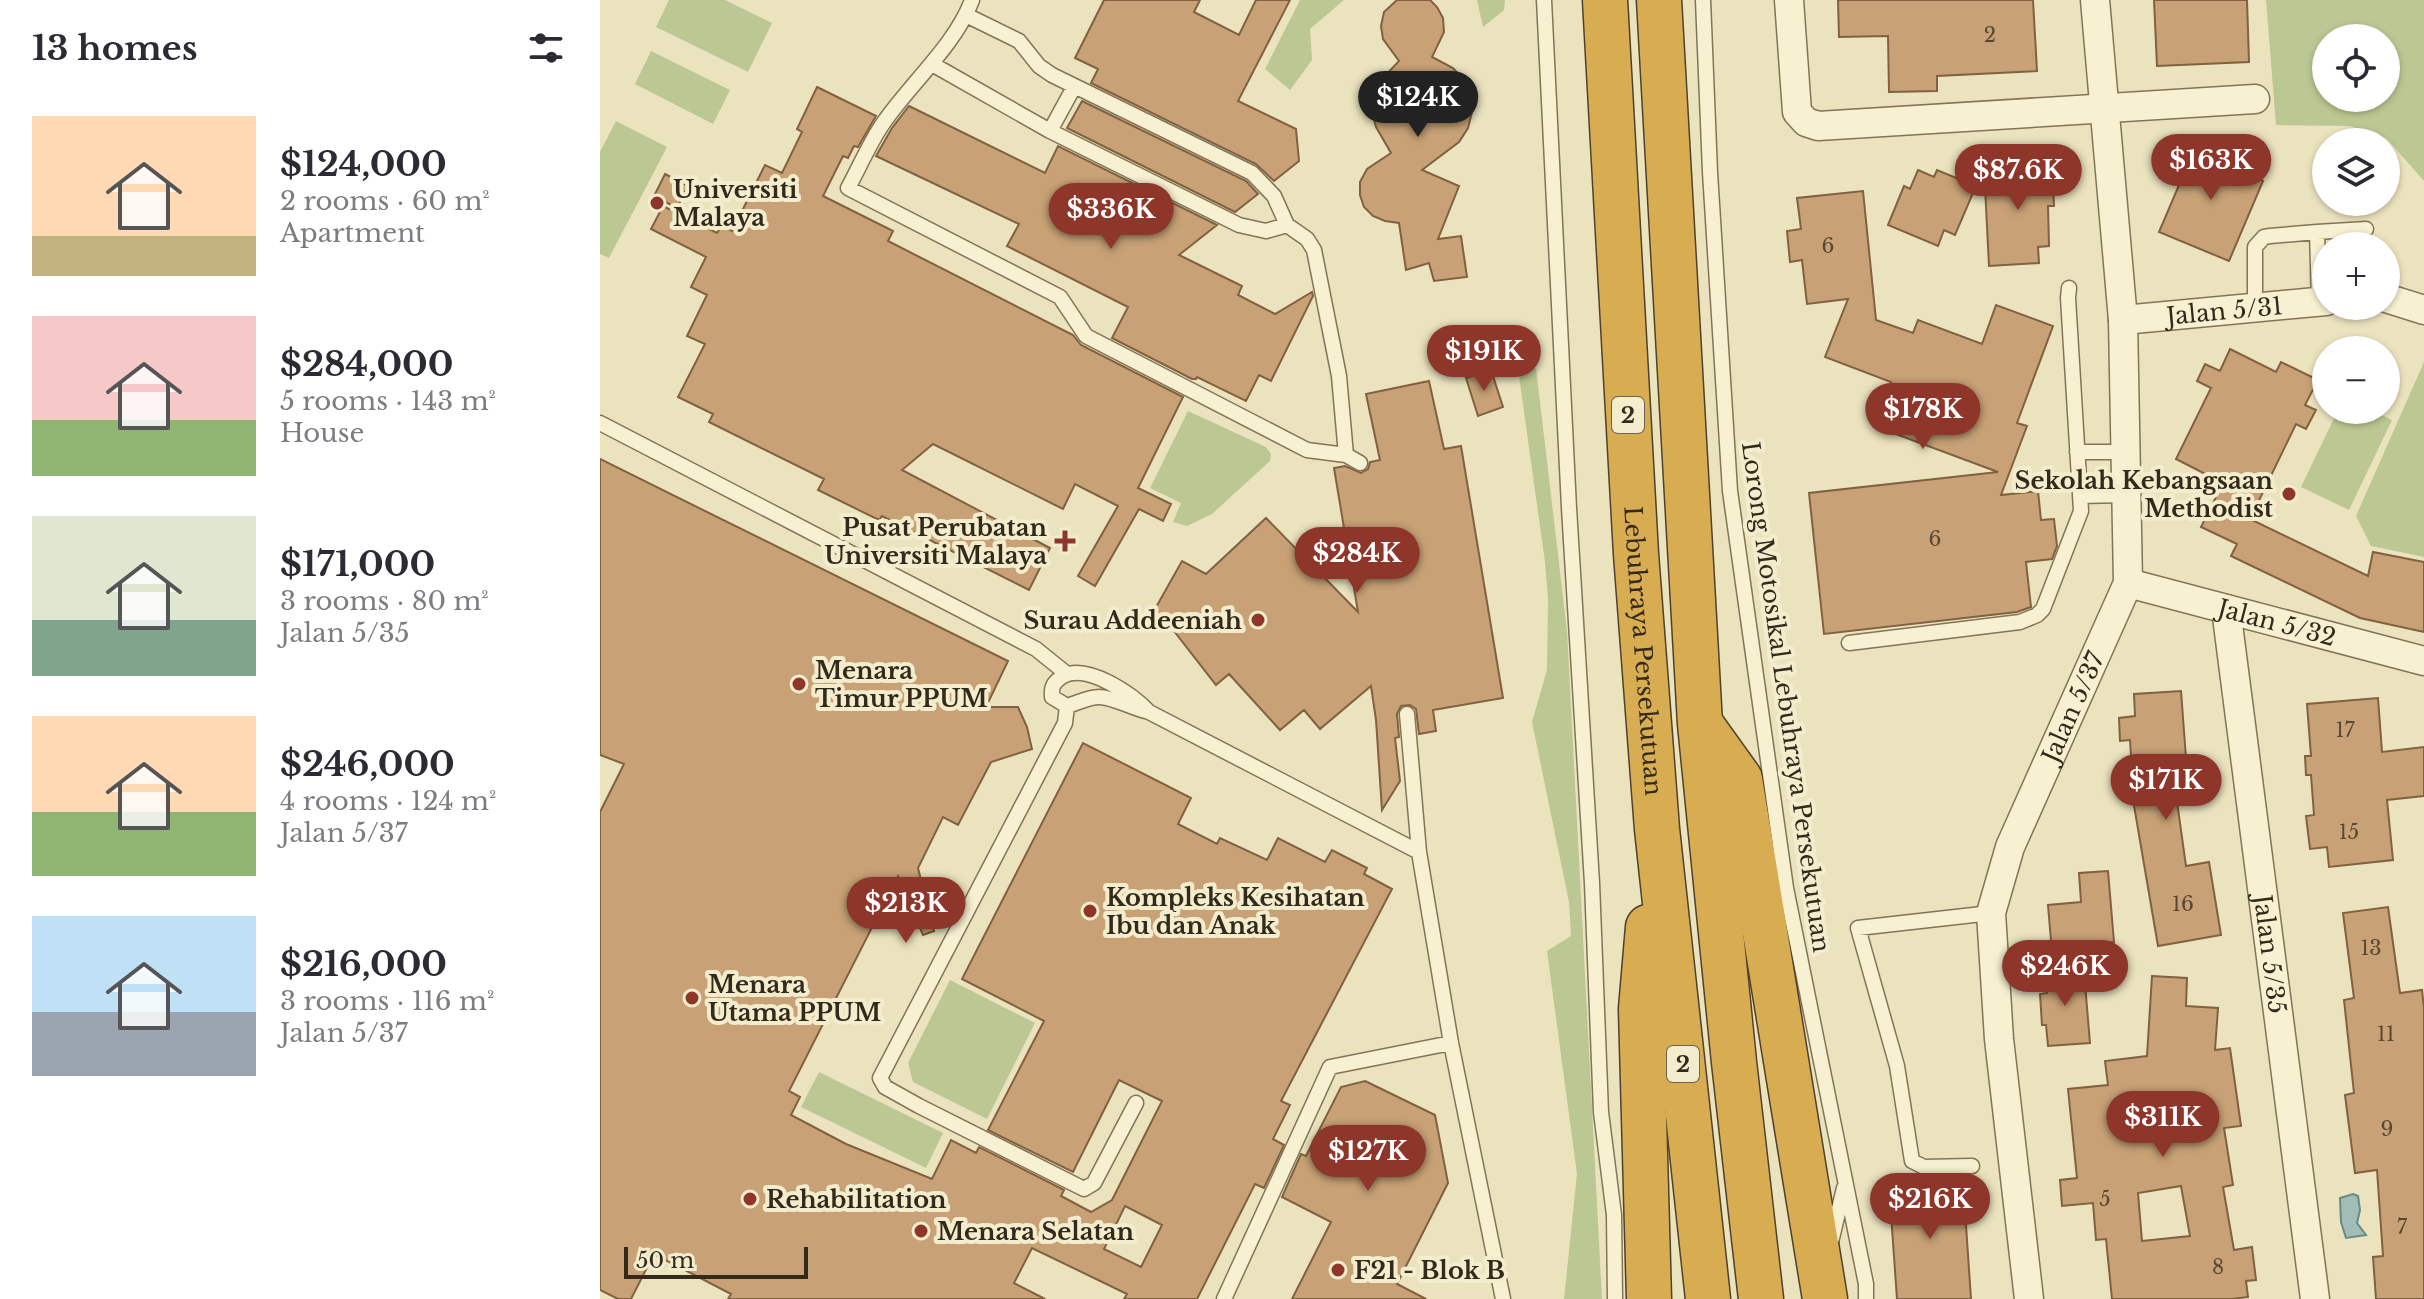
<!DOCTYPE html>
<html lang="en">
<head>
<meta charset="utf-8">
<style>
	:root { --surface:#fff; --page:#f7f7f7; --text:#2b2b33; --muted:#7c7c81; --accent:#8f362b }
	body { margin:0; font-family:"Libre Baskerville",serif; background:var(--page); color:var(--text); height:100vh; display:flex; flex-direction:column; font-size:30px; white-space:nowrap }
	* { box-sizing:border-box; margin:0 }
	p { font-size:26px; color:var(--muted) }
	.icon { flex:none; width:44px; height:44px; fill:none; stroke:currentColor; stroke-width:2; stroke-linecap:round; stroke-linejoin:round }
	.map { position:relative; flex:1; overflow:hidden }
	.details { display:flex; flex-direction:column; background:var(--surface); width:600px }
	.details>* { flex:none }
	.fabs { position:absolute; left:1712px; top:24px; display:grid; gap:16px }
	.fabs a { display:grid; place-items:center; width:88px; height:88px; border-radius:50%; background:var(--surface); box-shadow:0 2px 6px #0004; font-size:40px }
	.scale { position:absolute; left:24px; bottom:20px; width:184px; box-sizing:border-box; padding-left:8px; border:4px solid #332a1c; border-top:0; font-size:22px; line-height:28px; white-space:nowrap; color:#332a1c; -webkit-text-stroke:6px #f3edce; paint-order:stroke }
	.price { position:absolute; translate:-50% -68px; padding:0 18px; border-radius:28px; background:var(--accent); color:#fff; font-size:26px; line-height:52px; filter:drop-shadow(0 2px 4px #0008) }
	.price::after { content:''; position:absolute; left:50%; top:48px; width:24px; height:18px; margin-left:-12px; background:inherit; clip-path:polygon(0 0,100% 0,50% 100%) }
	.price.active { background:#222; color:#fff }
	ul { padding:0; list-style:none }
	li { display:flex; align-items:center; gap:24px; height:200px; padding:0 32px }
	li span { display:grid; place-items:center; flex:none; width:224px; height:160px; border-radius:0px; color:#555 }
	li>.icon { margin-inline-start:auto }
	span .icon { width:96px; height:96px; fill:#fffc; stroke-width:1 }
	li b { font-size:34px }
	h2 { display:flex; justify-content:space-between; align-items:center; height:96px; padding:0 32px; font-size:34px }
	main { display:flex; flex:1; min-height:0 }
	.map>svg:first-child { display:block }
	.green { fill:#bcc893; fill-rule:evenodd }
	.water { fill:#a2bdb8; stroke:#6a8a86; stroke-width:2 }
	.building { fill:#c8a276; stroke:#81613f; stroke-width:2; fill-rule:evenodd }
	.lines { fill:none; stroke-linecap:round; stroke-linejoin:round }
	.lane-casing { stroke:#837458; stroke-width:17 }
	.street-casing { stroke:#837458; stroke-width:31 }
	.highway-casing { stroke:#50412c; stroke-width:47 }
	.lane { stroke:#f7f0d1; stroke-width:14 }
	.street { stroke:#f7f0d1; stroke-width:28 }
	.highway { stroke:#d8ad51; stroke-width:44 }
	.poi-dot { fill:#8f362b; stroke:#f3edce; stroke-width:3 }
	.labels { text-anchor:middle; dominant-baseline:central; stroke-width:8; stroke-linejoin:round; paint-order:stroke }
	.number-label { font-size:20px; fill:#584832 }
	.shield { fill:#f3edce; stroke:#6d6451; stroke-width:2 }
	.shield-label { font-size:22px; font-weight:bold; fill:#332a1c }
	.poi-label { font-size:24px; font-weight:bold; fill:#332a1c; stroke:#f3edce; text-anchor:start }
	.street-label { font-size:24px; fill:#332a1c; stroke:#f3edce }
</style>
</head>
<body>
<main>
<section class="details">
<h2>13 homes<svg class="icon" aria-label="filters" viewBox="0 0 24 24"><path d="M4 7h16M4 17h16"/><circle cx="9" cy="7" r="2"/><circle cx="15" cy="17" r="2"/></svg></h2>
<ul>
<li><span style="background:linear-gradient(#ffd9b3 75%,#c2b280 0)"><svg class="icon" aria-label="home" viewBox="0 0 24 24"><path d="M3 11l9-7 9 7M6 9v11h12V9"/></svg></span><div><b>$124,000</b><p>2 rooms · 60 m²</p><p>Apartment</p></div></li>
<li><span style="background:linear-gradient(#f6c9c9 65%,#8fb573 0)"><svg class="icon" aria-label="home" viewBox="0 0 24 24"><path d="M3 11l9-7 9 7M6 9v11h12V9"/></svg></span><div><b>$284,000</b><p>5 rooms · 143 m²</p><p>House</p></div></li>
<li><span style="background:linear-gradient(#dfe7d0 65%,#7fa58c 0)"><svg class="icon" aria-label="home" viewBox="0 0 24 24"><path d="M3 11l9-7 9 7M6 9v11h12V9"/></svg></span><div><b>$171,000</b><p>3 rooms · 80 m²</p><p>Jalan 5/35</p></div></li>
<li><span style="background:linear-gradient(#ffd9b3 60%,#8fb573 0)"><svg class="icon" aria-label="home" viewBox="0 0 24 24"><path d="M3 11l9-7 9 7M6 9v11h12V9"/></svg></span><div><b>$246,000</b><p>4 rooms · 124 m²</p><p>Jalan 5/37</p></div></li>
<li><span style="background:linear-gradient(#bfe0f5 60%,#9aa5b1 0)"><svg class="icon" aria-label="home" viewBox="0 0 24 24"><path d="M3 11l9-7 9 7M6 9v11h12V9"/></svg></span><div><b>$216,000</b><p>3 rooms · 116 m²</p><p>Jalan 5/37</p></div></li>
</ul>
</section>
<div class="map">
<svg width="1824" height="1299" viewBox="0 0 1824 1299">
	<rect width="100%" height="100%" fill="#ebe3be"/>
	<!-- green -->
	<path class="green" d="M69 0H125L172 23 148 72 56 27Z
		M700 0H744L710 29 712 60 690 90 665 69Z
		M877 0H905L904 10 883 27Z
		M1666 0H1824V181L1787 139 1750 126 1676 125ZM1726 38H1786V98H1726Z
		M51 51 130 90 113 124 35 84Z
		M16 121 67 147 9 258 0 254V152Z
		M1824 362V557L1771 546 1756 516Z
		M936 368 967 631 1002 1299H964L977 1174 947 951 971 936 969 902 932 722 947 670 948 599 945 562 919 376Z
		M1738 410H1771L1792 420 1749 510 1701 487Z
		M588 411 666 447 671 454 670 461 612 514 587 526 573 522 581 503 550 488Z
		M350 980 435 1023 387 1119 313 1082 308 1063Z
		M219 1072 343 1133 326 1168 201 1107Z"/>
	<!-- water -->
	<path class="water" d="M1753 1194 1758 1196 1760 1210 1757 1223 1766 1235 1746 1238 1741 1222 1740 1198Z"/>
	<!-- building -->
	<path class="building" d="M504 0H600L594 12 639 35 656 0H690L638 101 696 129 699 161 674 181 656 164 491 83 498 69 475 58Z
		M797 0H830L837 7 843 18 844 32 832 57 853 68 864 80 871 95 872 112 868 128 859 142 822 170 859 186 838 239 861 236 867 277 834 281 829 263 806 270 799 223 785 221 773 216 764 207 760 195V182L767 169 791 153 776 127 772 111 774 94 781 80 799 61 783 39 781 26 784 12Z
		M1238 0H1433L1437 71 1337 76V91L1289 92 1288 36 1239 37Z
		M1554 0H1647L1649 62 1557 66Z
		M217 87 276 116 258 147 254 146 248 158 243 156 223 196 293 231 288 241 473 335 481 345 583 397 538 488 571 504 563 521 539 509 495 586 478 576 518 506 475 484 463 509 333 444 302 470 450 548 429 590 282 516 279 520 218 490 224 479 109 422 113 414 78 397 105 344 87 336 107 295 91 287 106 257 51 229 63 206 117 233 122 225 132 231 165 165 182 173 202 132 197 129Z
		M482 101 646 181 658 194 635 212 467 128Z
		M309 106 445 173 458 146 617 225 579 255 642 286 638 295 675 314 712 292 713 296 671 381 659 375 646 401 597 377 596 379H592L512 338 528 307 407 246 419 224 276 156 292 128Z
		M1599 138 1635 152 1629 167 1663 181 1629 261 1559 232Z
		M1452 164 1454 206H1448L1449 246 1438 247 1439 263 1389 266 1384 167Z
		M1318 170 1334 177 1337 170 1376 186 1355 235 1344 230 1338 246 1288 225 1304 186 1310 189Z
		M65 174 88 186 77 208 54 196Z
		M1263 191 1276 320 1313 333 1318 320 1382 344 1396 305 1453 326 1417 423 1427 426 1401 495 1438 491 1441 520 1454 519 1457 546 1452 559 1426 562 1431 607 1417 612 1224 634 1209 493 1398 472 1274 426 1291 382 1225 357 1248 299 1207 304 1202 260 1190 262 1187 231 1201 229 1197 198Z
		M1630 349 1676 372 1681 362 1718 380 1705 405 1716 410 1706 429 1696 424 1650 519 1768 576 1773 552 1824 562V632L1760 618 1631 556 1637 544 1601 527 1623 483 1576 459 1611 388 1597 381 1605 364 1620 371Z
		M891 370 903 407 878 416 866 378Z
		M829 381 844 449 861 446 903 698 833 710 836 731 819 734 816 709 810 705 801 706 797 714 799 737 795 738 800 781 782 810 776 720 771 686 720 729 704 710 680 730 629 674 616 685 570 626 551 616 582 561 606 574 666 518 758 612 734 468 745 466 761 473 768 469 770 462 780 460 766 394Z
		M0 459 408 661 386 707H418L427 727 432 749 391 762 358 825 343 817 318 868 334 931 323 935 298 876 189 1091 200 1097 191 1115 246 1144 332 1179 351 1140 376 1153 379 1147 464 1190 461 1196 491 1212 512 1200 562 1101 519 1080 473 1172 388 1130 444 1021 362 979 483 743 591 798 578 824 617 844 620 838 667 860 678 838 725 862 732 850 767 868 764 874 792 889 681 1101 690 1105 673 1139 684 1145 664 1188 655 1184 597 1299H524L527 1294 432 1248 414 1283 445 1299H128L131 1294 54 1254 31 1299H18L0 1290V812L24 764 0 755ZM525 1206 562 1225 541 1267 504 1249Z
		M1581 691 1586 758 1571 759 1586 866 1609 862 1621 935 1558 946 1531 788H1533L1530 740 1520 741 1519 718 1535 716 1534 694Z
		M1778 698 1782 752 1824 747V796L1787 800 1793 860 1729 867 1727 847 1710 849 1706 816 1714 815 1711 775H1706L1705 756H1711L1707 704Z
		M1508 871 1514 942 1482 945 1483 960 1453 965 1448 905 1481 902 1479 873Z
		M1788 907 1800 993 1822 990 1824 1008V1299H1776L1773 1257 1783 1256 1777 1170 1755 1173 1745 1095 1754 1093 1744 1000 1754 998 1743 913Z
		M1445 970 1484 972 1490 1043 1448 1046 1446 1025H1442L1440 994 1447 993Z
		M1552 976 1587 978 1586 1006 1618 1008 1615 1050 1630 1048 1641 1126 1624 1128 1633 1185 1623 1187 1634 1250 1652 1247 1656 1280 1646 1281 1648 1297 1632 1299H1512L1506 1239 1496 1240 1493 1203 1462 1206 1460 1180 1477 1178 1468 1089 1508 1085 1505 1061 1547 1056ZM1581 1186 1590 1236 1542 1241 1538 1193Z
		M765 1081 835 1115 848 1183 797 1284 826 1299H692L731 1222 682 1197 701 1154 706 1156 741 1087Z
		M1363 1181 1371 1299H1297L1289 1186Z"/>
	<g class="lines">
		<!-- lane casing -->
		<g class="lane-casing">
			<path id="lane" d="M372 0C356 44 311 83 284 122 270 142 260 166 248 188L460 297 486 336 707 450 746 455
				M944 0 969 508 992 883 1001 1112 1014 1215 1015 1299
				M1103 0 1110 172 1130 491 1186 888 1266 1284V1299
				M332 64 450 131 639 225 666 231 687 225 674 196 652 173 452 75 439 66 419 41 366 15
				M450 131 474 87
				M687 225 707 239 714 250 739 376 746 455 760 463
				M1717 232 1766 229
				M1655 308V247L1664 237 1670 236 1717 232 1719 301
				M0 423 436 649 467 674
				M1477 452H1525
				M1480 496 1526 495
				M1249 643 1420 622 1437 615 1443 609 1481 511 1468 298 1469 288
				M467 706 465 723 280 1078 285 1087 319 1106 484 1189 494 1183 536 1103
				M549 712C533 695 488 663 463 676 454 682 451 686 452 697L467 706C477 703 489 697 499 697 513 697 534 709 549 712L819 852
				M807 714 819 852 851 1043 903 1299
				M1372 1166 1324 1167 1312 1161 1297 1066 1258 928 1391 913
				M1231 1242 1244 1188
				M624 1299 730 1067 851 1043"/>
		</g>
		<!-- street casing -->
		<g class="street-casing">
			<g id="street">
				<path d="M1189 0 1197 112 1206 122 1218 126 1655 99"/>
				<path d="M1786 298 1824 310"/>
				<path id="s1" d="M1523 320 1726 301"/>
				<path id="s2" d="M1528 583 1824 661"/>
				<path id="s3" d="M1626 609 1715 1299"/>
				<path id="s4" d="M1429 1299 1399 1039 1391 913 1410 847 1528 583 1523 320 1495 0"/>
			</g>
		</g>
		<!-- highway casing -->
		<g class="highway-casing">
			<g id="highway">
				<path id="s5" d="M1005 0 1036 554 1057 829 1108 1299"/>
				<path d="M1059 0 1100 724 1134 1062 1161 1299"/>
				<path d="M1102 726 1140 779 1225 1299"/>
				<path d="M1048 927 1041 1009 1049 1299"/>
			</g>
		</g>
		<!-- lane -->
		<use href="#lane" class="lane"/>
		<!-- street -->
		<use href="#street" class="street"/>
		<!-- highway -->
		<use href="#highway" class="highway"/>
	</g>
	<!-- markers -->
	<g class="poi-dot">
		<circle cx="57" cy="203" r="8"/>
		<circle cx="1689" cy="494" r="8"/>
		<path d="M461 529h8v8h8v8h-8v8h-8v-8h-8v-8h8z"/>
		<circle cx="658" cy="620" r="8"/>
		<circle cx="199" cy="684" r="8"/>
		<circle cx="490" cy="911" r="8"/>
		<circle cx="92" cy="998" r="8"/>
		<circle cx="150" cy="1199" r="8"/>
		<circle cx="321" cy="1231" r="8"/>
		<circle cx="738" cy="1270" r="8"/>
	</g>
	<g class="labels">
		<!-- number labels -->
		<g class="number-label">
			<text x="1390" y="35">2</text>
			<text x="1228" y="246">6</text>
			<text x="1335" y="539">6</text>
			<text x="1745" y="730">17</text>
			<text x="1749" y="832">15</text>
			<text x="1583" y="904">16</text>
			<text x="1771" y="948">13</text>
			<text x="1786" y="1034">11</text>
			<text x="1787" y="1129">9</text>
			<text x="1505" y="1199">5</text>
			<text x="1802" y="1227">7</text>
			<text x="1618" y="1267">8</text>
		</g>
		<!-- shield labels -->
		<g class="shield">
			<rect x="1012" y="397" width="32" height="36" rx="6"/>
			<rect x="1067" y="1046" width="32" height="36" rx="6"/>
		</g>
		<g class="shield-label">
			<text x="1028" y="415">2</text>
			<text x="1083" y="1064">2</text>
		</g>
		<!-- poi labels -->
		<g class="poi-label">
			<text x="73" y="189">Universiti<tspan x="73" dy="28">Malaya</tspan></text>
			<text x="1673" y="480" text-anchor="end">Sekolah Kebangsaan<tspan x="1673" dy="28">Methodist</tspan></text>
			<text x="447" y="527" text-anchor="end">Pusat Perubatan<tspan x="447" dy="28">Universiti Malaya</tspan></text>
			<text x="642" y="620" text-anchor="end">Surau Addeeniah</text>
			<text x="215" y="670">Menara<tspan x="215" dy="28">Timur PPUM</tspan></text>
			<text x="506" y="897">Kompleks Kesihatan<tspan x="506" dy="28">Ibu dan Anak</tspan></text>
			<text x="108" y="984">Menara<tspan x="108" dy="28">Utama PPUM</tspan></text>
			<text x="166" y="1199">Rehabilitation</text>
			<text x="337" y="1231">Menara Selatan</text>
			<text x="754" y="1270">F21 - Blok B</text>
		</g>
		<!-- street labels -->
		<g class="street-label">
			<text stroke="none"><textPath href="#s1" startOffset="102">Jalan 5/31</textPath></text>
			<text stroke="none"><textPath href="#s2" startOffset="154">Jalan 5/32</textPath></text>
			<text stroke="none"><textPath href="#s5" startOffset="652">Lebuhraya Persekutuan</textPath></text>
			<text transform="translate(1186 697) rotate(82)">Lorong Motosikal Lebuhraya Persekutuan</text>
			<text stroke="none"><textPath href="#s4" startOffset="610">Jalan 5/37</textPath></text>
			<text stroke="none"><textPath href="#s3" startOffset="348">Jalan 5/35</textPath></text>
		</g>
	</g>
</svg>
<div class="fabs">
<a><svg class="icon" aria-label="locate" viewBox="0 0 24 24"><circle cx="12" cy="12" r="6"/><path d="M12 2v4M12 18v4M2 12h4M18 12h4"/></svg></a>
<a><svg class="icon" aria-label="layers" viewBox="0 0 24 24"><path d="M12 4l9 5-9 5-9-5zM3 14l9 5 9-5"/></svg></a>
<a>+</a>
<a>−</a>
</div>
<div class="scale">50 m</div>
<b class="price active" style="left:818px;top:139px">$124K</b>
<b class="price" style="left:1611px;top:202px">$163K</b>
<b class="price" style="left:1418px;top:212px">$87.6K</b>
<b class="price" style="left:511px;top:251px">$336K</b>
<b class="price" style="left:884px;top:393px">$191K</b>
<b class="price" style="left:1323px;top:451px">$178K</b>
<b class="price" style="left:757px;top:595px">$284K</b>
<b class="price" style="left:1566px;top:822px">$171K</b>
<b class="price" style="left:306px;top:945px">$213K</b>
<b class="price" style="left:1465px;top:1008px">$246K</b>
<b class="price" style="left:1563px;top:1159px">$311K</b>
<b class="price" style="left:768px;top:1193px">$127K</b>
<b class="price" style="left:1330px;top:1241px">$216K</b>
</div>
</main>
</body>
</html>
